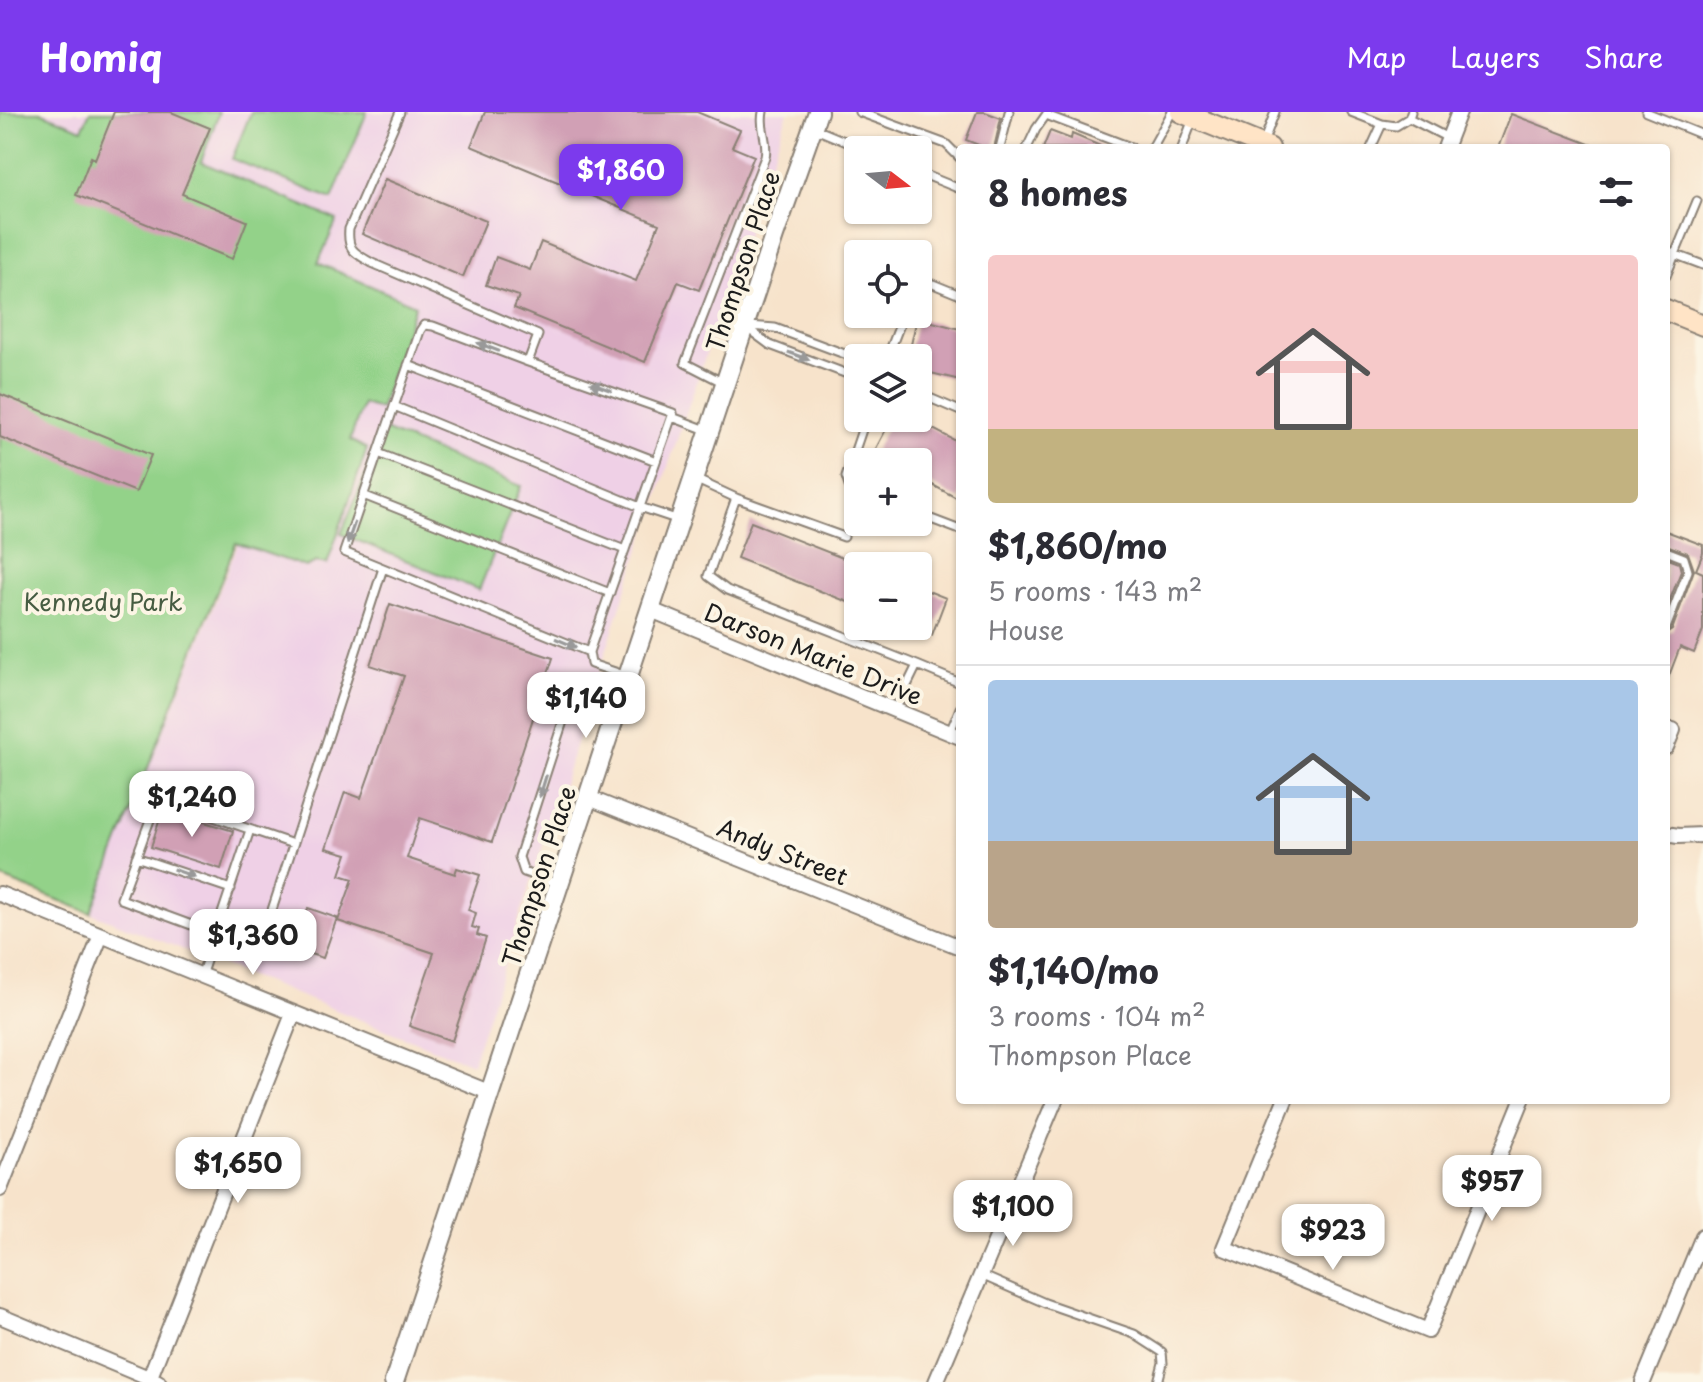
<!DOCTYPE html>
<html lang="en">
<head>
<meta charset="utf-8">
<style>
	:root { --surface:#fff; --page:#f2f2f3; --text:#2b2b33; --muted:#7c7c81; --line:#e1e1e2; --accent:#7c3aed }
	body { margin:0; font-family:"Playpen Sans",sans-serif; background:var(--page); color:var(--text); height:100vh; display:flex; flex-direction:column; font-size:30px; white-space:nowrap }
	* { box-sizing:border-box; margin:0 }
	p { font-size:26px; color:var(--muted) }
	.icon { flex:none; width:44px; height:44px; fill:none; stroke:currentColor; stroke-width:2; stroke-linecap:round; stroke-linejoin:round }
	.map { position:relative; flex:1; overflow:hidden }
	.details { position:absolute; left:956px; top:32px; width:714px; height:960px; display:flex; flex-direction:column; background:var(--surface); border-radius:8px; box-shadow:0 2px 6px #0004 }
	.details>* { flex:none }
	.needle { width:52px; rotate:106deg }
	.fabs { position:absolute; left:844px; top:24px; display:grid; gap:16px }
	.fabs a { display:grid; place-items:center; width:88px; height:88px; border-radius:8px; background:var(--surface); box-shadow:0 2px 6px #0004; font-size:40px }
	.price { position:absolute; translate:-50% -68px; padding:0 18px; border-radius:16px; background:#fff; color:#222; font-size:26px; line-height:52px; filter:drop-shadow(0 2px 4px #0008) }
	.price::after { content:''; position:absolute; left:50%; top:48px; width:24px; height:18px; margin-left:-12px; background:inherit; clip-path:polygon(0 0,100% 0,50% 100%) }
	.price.active { background:var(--accent); color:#fff }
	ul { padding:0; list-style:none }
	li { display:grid; align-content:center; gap:16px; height:424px; padding:0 32px }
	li+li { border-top:2px solid var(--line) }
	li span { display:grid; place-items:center; height:248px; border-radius:8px; color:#555 }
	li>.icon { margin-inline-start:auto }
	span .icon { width:144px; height:144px; fill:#fffc; stroke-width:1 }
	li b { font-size:34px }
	h2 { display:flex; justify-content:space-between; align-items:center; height:96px; padding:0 32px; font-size:34px }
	header { display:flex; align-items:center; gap:48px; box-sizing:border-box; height:112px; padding:0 40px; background:var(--accent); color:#fff }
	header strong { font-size:38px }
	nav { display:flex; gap:44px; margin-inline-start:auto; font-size:28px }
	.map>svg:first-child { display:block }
	.built { fill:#efd0e6 }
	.green { fill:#93d289; stroke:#587752; stroke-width:2 }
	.building { fill:#d1a0b5 }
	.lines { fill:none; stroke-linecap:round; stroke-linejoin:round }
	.service-casing { stroke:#8a8074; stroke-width:11 }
	.minor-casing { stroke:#8a8074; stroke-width:18 }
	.tertiary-casing { stroke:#8a8074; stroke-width:22 }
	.secondary-casing { stroke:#8a8074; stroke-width:24 }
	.service { stroke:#fff; stroke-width:7 }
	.minor { stroke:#fff; stroke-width:14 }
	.tertiary { stroke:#fff; stroke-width:18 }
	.secondary { stroke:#ffe4c6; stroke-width:20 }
	.oneway { fill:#999 }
	.labels { text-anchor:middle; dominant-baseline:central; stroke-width:8; stroke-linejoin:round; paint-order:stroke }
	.street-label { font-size:24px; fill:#1c1c1c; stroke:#fcf5e5 }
	.park-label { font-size:24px; fill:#465c42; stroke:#fcf5e5 }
</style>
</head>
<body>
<header>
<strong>Homiq</strong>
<nav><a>Map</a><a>Layers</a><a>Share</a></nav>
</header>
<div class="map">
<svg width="1703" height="1270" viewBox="0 0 1703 1270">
	<rect width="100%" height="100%" fill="#fcf5e5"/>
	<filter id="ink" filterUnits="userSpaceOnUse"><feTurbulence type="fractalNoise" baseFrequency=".0125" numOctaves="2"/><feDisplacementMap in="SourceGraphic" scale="16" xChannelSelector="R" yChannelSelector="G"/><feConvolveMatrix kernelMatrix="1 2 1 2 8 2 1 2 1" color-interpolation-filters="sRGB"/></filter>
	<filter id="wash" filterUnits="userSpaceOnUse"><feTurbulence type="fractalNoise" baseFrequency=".006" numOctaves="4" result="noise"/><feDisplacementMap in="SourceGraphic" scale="32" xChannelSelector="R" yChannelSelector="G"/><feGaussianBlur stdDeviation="1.8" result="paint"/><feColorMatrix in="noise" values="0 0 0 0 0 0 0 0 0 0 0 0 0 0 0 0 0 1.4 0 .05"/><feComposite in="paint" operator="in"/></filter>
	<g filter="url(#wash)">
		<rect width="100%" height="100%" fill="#f7e3cb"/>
		<!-- built -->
		<path class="built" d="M0 0H788L620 496 472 952 91 801 238 432 0 335Z"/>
		<!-- green -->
		<path class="green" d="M0 0H40L82 17 90 0H219L201 50 337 108 318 151 415 193 380 297 363 292 350 328 367 337 327 452 316 450 306 455 236 431 91 801 0 765Z
			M251 0H367L332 87 232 47Z
			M384 318 521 374 479 478 341 422Z"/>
		<g id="blocks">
			<!-- building -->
			<path class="building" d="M114 0H171L210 16 182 82 247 109 232 147 76 83 91 45 95 47Z
				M485 0H697L740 18 732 35 754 44 699 178 678 170 645 250 514 196 519 184 486 173 496 145 530 158 541 130 636 169 659 112 471 34Z
				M977 0H985L1001 6 994 36H986L966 28Z
				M1511 2 1597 35 1596 36H1498Z
				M1050 19 1071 27 1072 22 1105 36H1043Z
				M385 67 486 109 463 165 362 122Z
				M917 206 960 217V268L918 258V246H908Z
				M0 282 151 343 136 380 0 325Z
				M892 306H912L960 331V388L918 365V350H889L873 342Z
				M751 410 858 452V494L737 446Z
				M1666 419 1703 433V441L1696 458 1703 461V518L1694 541 1680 535 1667 569 1666 522 1672 518 1694 458 1688 441 1666 433Z
				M1666 446 1679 451 1681 459 1666 498Z
				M918 475 946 486 932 523 918 517Z
				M390 492 553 546 492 730 420 706 407 746 455 762 457 756 480 763 468 798 476 801 472 815 479 817 477 823 486 826 452 929 409 914 434 841 338 809 353 767 340 763 347 742 326 736 345 680 361 686 404 564 370 553Z
				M163 697 233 719 221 757 151 735Z
				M308 796 337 806 323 846 294 837Z"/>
		</g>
	</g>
	<g filter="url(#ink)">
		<use href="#blocks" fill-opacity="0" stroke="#8a8074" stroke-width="2"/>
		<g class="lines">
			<!-- service casing -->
			<g class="service-casing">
				<path id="service" d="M400 0 349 117C347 139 355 141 372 151L538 223 528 250 433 214 424 213 420 219 344 440 589 540 591 552 627 564
					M859 0 946 32 960 46
					M1048 0 1046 3 1133 36
					M1351 0 1382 12
					M1646 0 1703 23
					M1409 6 1448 26
					M813 16 866 38
					M1263 31 1275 0
					M1000 36 1009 0
					M1027 36 1036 17 1046 3
					M1152 36 1172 0
					M1182 36 1193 7
					M1371 36 1382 12 1396 14 1409 6 1411 0
					M918 60 960 77
					M1666 139 1703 153
					M1666 164 1697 89
					M918 172H933L960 183
					M748 214 775 216 858 247
					M747 216 770 233 858 266
					M887 246 904 202
					M528 250 673 301 589 540
					M408 253 656 349
					M722 270 685 251 765 45C769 27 759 18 763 0
					M918 281 960 299
					M394 294 640 395 679 408
					M672 305 709 319
					M378 341 625 438
					M695 367 736 386 708 464 727 478 917 553 895 598
					M858 378 849 374 846 365 866 306
					M363 383 610 481
					M736 386 844 425
					M918 402 960 418
					M1666 439 1684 446 1688 459 1666 516
					M917 553 960 571
					M950 620 960 596
					M293 732 158 686 121 787 259 838 383 456
					M136 745 231 777
					M558 772 524 760 519 745 567 597 576 590 615 597
					M201 864 250 718
					M981 1163 1045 1191 1134 1222 1162 1240 1163 1251 1158 1270"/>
			</g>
			<!-- minor casing -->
			<g class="minor-casing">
				<path id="minor" d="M1445 36 1459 0
					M651 498 960 625
					M1666 635 1673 618
					M589 686 960 835
					M1666 722 1678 724 1703 723
					M0 782 491 981
					M1285 988 1224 1136 1428 1219 1522 988
					M0 1077 101 823
					M0 1204 158 1270
					M148 1270 293 902
					M936 1270 1055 988
					M1643 1270 1703 1124"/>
			</g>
			<!-- tertiary casing -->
			<g class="tertiary-casing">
				<path id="tertiary" d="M394 1270 774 124 818 0"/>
			</g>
			<!-- secondary casing -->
			<g class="secondary-casing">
				<path id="secondary" d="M1181 0 1269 36
					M1666 198 1703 213"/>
			</g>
			<!-- service -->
			<use href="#service" class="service"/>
			<!-- minor -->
			<use href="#minor" class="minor"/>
			<!-- tertiary -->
			<use href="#tertiary" class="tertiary"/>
			<!-- secondary -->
			<use href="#secondary" class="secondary"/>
		</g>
		<!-- one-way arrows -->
		<defs><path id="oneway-solid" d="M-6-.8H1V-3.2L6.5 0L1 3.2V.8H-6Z" transform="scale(2)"/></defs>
		<g class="oneway">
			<use href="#oneway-solid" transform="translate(488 235) rotate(-159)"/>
			<use href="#oneway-solid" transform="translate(799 244) rotate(20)"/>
			<use href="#oneway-solid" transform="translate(601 275) rotate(-161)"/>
			<use href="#oneway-solid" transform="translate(351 421) rotate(109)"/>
			<use href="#oneway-solid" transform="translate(566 531) rotate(23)"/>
			<use href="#oneway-solid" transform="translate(543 674) rotate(107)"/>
			<use href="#oneway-solid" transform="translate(184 761) rotate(19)"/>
		</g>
	</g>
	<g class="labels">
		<!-- street labels -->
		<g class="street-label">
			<text transform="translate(742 149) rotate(-72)">Thompson Place</text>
			<text transform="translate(814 541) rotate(22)">Darson Marie Drive</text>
			<text transform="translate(783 739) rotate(22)">Andy Street</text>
			<text transform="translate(538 764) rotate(-72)">Thompson Place</text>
		</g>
		<!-- park labels -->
		<g class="park-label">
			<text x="103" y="489">Kennedy Park</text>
		</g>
	</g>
</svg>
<div class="fabs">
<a><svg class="needle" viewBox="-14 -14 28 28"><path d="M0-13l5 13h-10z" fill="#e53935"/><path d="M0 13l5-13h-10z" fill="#7c7c81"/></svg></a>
<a><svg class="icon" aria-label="locate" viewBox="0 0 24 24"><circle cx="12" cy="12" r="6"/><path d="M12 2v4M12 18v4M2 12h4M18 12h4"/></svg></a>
<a><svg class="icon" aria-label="layers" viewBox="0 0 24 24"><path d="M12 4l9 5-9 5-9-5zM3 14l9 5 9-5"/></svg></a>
<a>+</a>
<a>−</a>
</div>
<b class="price active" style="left:621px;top:100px">$1,860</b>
<b class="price" style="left:586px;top:628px">$1,140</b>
<b class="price" style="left:192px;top:727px">$1,240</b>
<b class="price" style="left:253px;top:865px">$1,360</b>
<b class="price" style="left:238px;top:1093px">$1,650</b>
<b class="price" style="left:1492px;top:1111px">$957</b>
<b class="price" style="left:1013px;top:1136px">$1,100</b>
<b class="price" style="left:1333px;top:1160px">$923</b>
<section class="details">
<h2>8 homes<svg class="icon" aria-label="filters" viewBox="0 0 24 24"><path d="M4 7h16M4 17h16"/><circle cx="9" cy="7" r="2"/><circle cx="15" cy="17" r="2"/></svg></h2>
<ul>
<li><span style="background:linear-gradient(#f6c9c9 70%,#c2b280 0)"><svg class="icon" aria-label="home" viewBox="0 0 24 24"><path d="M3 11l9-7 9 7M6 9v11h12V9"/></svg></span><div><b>$1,860/mo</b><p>5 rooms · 143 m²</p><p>House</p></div></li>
<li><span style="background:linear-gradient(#a9c7e8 65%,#b9a48a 0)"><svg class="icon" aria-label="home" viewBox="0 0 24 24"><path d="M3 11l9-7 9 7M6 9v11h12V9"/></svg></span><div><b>$1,140/mo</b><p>3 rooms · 104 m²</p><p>Thompson Place</p></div></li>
</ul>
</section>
</div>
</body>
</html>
